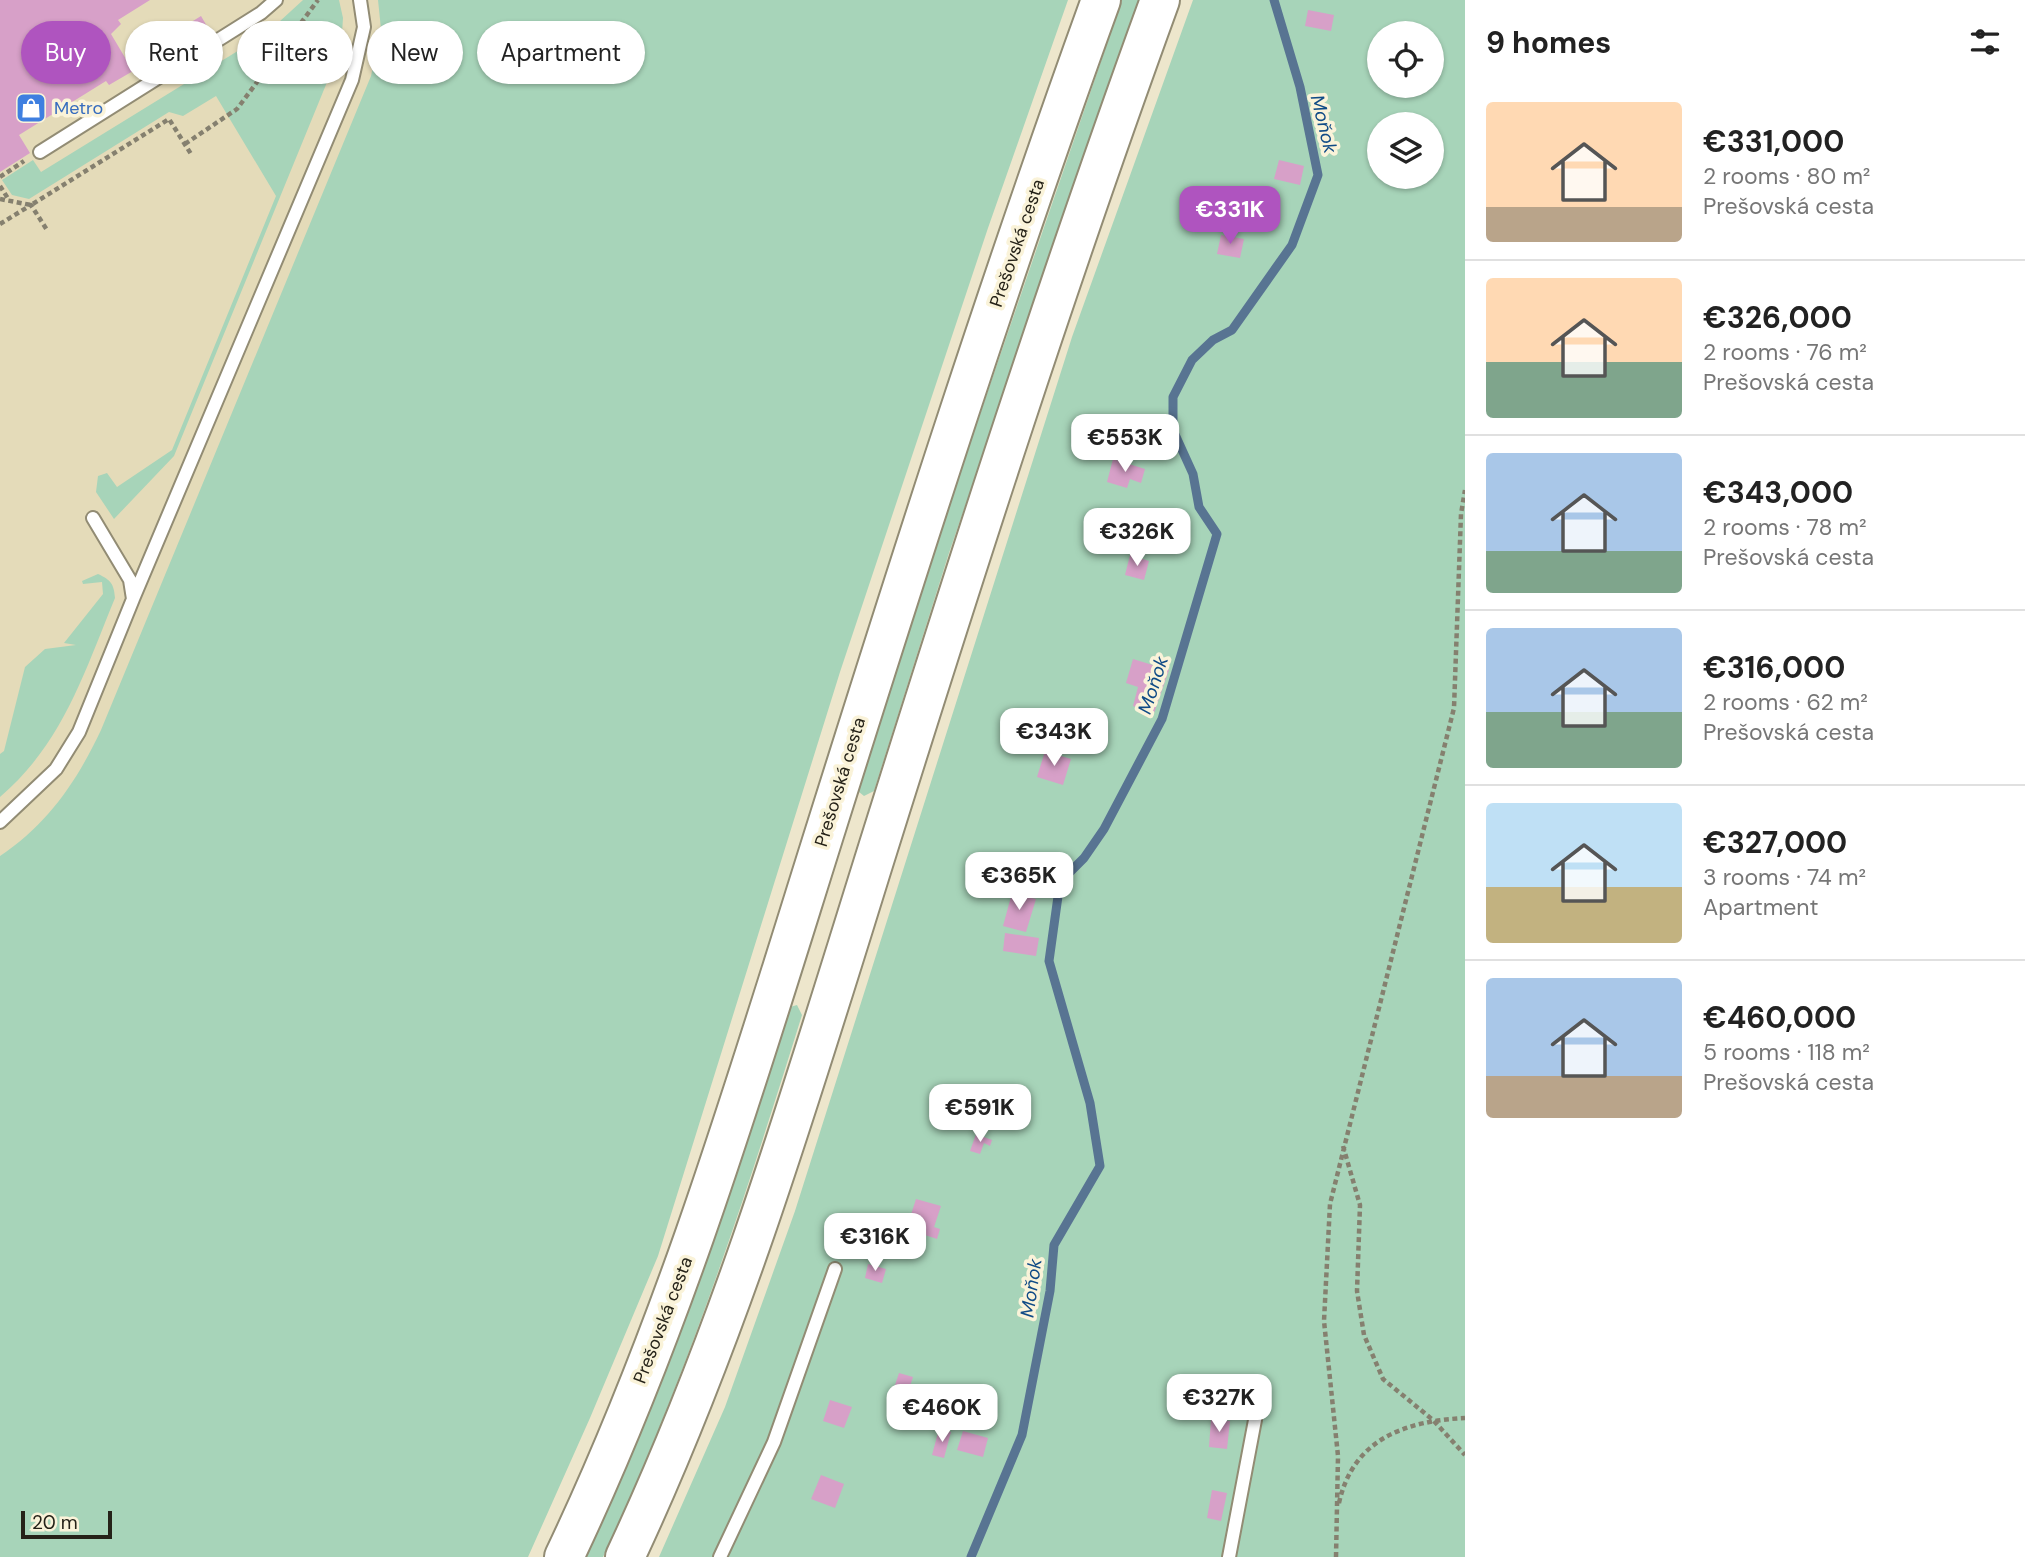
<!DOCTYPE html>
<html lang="en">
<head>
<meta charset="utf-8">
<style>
	:root { --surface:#fff; --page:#f2f2f2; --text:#222; --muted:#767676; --line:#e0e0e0; --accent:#af54bf }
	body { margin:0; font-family:"DM Sans",sans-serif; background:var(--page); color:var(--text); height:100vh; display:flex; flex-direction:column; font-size:26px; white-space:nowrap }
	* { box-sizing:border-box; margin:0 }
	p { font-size:23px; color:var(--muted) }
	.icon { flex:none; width:38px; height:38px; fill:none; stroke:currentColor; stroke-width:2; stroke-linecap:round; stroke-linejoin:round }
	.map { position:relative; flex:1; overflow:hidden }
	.details { display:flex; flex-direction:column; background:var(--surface); width:560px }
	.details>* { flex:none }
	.guide { position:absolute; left:21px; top:21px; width:665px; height:63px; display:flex; gap:14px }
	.controls { position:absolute; left:1367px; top:21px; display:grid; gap:14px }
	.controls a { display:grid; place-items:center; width:77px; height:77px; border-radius:50%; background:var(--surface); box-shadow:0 2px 5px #0004; font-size:35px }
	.scale { position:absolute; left:21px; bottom:18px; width:91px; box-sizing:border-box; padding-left:7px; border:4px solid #252218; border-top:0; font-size:19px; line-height:24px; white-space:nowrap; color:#252218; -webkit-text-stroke:5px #faf3d9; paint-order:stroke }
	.price { position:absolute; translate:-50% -60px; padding:0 16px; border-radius:14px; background:#fff; color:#222; font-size:23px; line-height:46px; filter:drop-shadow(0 2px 4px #0008) }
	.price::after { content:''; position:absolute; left:50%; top:42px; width:21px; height:16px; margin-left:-10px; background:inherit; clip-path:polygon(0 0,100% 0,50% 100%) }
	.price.active { background:var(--accent); color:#fff }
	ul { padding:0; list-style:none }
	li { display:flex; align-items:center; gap:21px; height:175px; padding:0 21px }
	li+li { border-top:2px solid var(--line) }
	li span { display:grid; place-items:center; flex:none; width:196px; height:140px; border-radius:7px; color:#555 }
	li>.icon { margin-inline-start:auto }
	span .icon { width:84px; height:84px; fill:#fffc; stroke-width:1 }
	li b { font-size:30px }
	h2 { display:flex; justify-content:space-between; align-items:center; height:84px; padding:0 21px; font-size:30px }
	.pill { padding:0 24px; border-radius:32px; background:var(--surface); box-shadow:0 2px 5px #0004; font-size:24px; line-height:63px }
	.pill.active { background:var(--accent); color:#fff }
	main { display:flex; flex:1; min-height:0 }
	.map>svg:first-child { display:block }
	.built { fill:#e4dbb9 }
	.green { fill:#a7d4b9; fill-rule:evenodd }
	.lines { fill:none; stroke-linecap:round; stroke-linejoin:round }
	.stream { stroke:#587492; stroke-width:9 }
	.building { fill:#d7a0c8 }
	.service-casing { stroke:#928c74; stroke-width:16 }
	.trunk-casing { stroke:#928c74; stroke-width:42 }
	.path { stroke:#85806f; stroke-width:4.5; stroke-dasharray:5 3.5; stroke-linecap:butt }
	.service { stroke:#fff; stroke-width:12 }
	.trunk { stroke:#fff; stroke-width:38 }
	.labels { text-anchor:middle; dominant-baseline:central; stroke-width:7; stroke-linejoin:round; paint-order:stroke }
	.shop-label { font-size:18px; fill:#366cbe; stroke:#faf3d9; text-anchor:start }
	.street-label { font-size:18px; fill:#252218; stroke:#faf3d9 }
	.water-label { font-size:19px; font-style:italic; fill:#104b86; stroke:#faf3d9 }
</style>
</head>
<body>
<main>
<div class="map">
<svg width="1465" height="1557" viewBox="0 0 1465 1557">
	<rect width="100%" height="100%" fill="#ede6cc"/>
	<!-- built -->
	<path class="built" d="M0 0H380L395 38 92 764 36 833 0 856Z"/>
	<!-- green -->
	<path class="green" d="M303 0H339L343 18 341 48 174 456 114 519 96 492 98 476 107 473 117 487 172 450 276 196 216 96 183 116 169 112 29 199 12 195 2 180 33 160 41 172 267 33Z
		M378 0H1068L988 228 840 672 658 1256 590 1418 528 1557H0V856C48 824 77 781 101 730L371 76 381 29Z
		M1122 0H1139L949 553 874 791 864 796 859 792V786L934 548Z
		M1193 0H1465V1557H659L725 1407 795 1211 1072 337ZM1379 33H1432V86H1379ZM1379 124H1432V177H1379Z
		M98 574C111 580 114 584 115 598 84 673 63 743 0 797V754L4 751 25 667 45 649 76 645 64 643 103 594 102 582 83 584 82 581Z
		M797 1005 802 1015C745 1199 685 1382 603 1557H585L670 1361 790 1007Z"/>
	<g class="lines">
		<!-- stream -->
		<path class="stream" d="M971 1557 1022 1435 1050 1291 1054 1245 1100 1166 1090 1103 1049 961 1060 882 1084 858 1104 829 1162 719 1217 534 1199 507 1193 474 1173 430V397L1192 360 1213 340 1232 330 1292 245 1318 175 1300 87 1274 0"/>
	</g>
	<!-- building -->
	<path class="building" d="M0 0H150L118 20 121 24 111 34 133 71 109 85 106 81 19 135 30 153 0 172Z
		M1308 10 1334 15 1331 31 1305 26Z
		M201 16 211 33 145 73 135 57Z
		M1279 160 1304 166 1300 185 1274 179Z
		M1221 235 1244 239 1240 258 1217 254Z
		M1113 459 1145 469 1141 483 1130 479 1127 488 1107 482Z
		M1130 555 1149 561 1144 580 1125 575Z
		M1133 659 1169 670 1154 713 1133 706 1138 687 1126 683Z
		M1045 751 1071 759 1063 785 1037 777Z
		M1012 893 1036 899 1026 932 1003 926Z
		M1005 933 1039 938 1036 956 1003 951Z
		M976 1134 992 1140 990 1146 984 1143 980 1154 970 1151Z
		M916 1199 941 1206 934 1227 940 1229 937 1239 922 1234 923 1228 908 1224Z
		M868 1264 886 1269 882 1283 865 1278Z
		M899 1373 913 1377 908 1392 894 1388Z
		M830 1400 852 1407 844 1428 823 1421Z
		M1211 1419 1230 1421 1227 1449 1209 1447Z
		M939 1429 951 1432 944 1458 932 1455Z
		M963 1431 988 1438 983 1457 957 1450Z
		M821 1475 844 1484 835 1508 811 1499Z
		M1212 1490 1227 1493 1221 1521 1207 1518Z"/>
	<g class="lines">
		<!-- service casing -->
		<g class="service-casing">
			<path id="service" d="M40 152 261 13 276 0
				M133 599 352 80 364 27 360 0
				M0 822 56 769 79 732 133 599 130 580 93 518
				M720 1557 774 1442 835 1269
				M1229 1557 1255 1420"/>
		</g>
		<!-- trunk casing -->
		<g class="trunk-casing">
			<path id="trunk" d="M564 1557C676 1322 749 1073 827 825 914 548 1002 273 1101 0
				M625 1557C732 1329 803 1088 878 848 967 564 1058 280 1160 0"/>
		</g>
		<!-- path -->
		<path class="path" d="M185 144 237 109 318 0
			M0 177 24 161
			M0 186 9 200
			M0 199 31 205 169 119 191 154
			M0 224 31 205 47 230
			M1343 1146 1360 1205 1357 1291 1364 1335 1383 1379 1433 1420 1465 1455
			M1339 1503C1353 1439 1405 1421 1465 1418
			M1336 1557 1338 1456 1324 1321 1330 1204 1454 708 1461 514 1465 490"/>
		<!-- service -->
		<use href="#service" class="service"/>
		<!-- trunk -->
		<use href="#trunk" class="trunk"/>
	</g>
	<!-- icons -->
	<defs>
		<g id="shop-square" transform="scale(1.575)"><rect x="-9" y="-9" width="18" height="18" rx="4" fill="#3f7fe0" stroke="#faf3d9"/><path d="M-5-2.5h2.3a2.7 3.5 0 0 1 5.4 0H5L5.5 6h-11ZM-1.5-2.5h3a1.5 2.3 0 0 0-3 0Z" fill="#fff"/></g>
	</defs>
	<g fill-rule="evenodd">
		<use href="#shop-square" x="31" y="108"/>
	</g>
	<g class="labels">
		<!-- shop labels -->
		<g class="shop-label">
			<text x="54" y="108">Metro</text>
		</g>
		<!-- street labels -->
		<g class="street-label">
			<text transform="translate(1017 243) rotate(-71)">Prešovská cesta</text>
			<text transform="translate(840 782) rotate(-73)">Prešovská cesta</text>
			<text transform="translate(663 1320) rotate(-69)">Prešovská cesta</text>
		</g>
		<!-- water labels -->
		<g class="water-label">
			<text transform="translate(1324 124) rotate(76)">Moňok</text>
			<text transform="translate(1153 685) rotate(-72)">Moňok</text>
			<text transform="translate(1031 1288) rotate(-82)">Moňok</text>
		</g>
	</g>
</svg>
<div class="controls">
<a><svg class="icon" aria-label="locate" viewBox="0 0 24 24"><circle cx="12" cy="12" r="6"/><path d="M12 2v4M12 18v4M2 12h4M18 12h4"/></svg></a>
<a><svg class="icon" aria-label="layers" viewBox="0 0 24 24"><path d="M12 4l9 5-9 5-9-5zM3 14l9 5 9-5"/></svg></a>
</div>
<div class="scale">20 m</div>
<b class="price active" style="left:1230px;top:246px">€331K</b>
<b class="price" style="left:1125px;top:474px">€553K</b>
<b class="price" style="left:1137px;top:568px">€326K</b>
<b class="price" style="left:1054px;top:768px">€343K</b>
<b class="price" style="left:1019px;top:912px">€365K</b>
<b class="price" style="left:980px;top:1144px">€591K</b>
<b class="price" style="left:875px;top:1273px">€316K</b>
<b class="price" style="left:1219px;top:1434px">€327K</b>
<b class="price" style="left:942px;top:1444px">€460K</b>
<div class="guide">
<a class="pill active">Buy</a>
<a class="pill">Rent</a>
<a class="pill">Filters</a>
<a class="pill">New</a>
<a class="pill">Apartment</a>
</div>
</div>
<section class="details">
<h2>9 homes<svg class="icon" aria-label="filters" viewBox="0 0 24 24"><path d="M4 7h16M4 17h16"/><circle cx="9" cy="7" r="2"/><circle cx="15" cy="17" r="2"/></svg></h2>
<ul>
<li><span style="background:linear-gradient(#ffd9b3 75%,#b9a48a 0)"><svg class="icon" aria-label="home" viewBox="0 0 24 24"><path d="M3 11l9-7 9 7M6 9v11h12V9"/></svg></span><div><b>€331,000</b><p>2 rooms · 80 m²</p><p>Prešovská cesta</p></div></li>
<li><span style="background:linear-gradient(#ffd9b3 60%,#7fa58c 0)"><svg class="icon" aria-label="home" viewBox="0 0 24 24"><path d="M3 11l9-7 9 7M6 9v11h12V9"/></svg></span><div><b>€326,000</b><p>2 rooms · 76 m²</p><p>Prešovská cesta</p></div></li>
<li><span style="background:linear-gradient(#a9c7e8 70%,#7fa58c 0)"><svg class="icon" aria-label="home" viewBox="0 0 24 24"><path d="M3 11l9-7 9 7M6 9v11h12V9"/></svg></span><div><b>€343,000</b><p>2 rooms · 78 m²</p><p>Prešovská cesta</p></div></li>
<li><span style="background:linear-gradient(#a9c7e8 60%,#7fa58c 0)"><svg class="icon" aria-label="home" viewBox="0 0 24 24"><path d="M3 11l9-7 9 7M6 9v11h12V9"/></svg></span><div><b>€316,000</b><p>2 rooms · 62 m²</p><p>Prešovská cesta</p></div></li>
<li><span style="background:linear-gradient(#bfe0f5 60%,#c2b280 0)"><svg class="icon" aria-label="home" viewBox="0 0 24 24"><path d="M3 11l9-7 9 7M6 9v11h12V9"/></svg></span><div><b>€327,000</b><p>3 rooms · 74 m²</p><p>Apartment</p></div></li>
<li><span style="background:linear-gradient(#a9c7e8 70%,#b9a48a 0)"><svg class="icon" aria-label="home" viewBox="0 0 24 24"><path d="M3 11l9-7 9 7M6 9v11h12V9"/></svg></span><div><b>€460,000</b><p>5 rooms · 118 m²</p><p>Prešovská cesta</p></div></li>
</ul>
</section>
</main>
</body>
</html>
